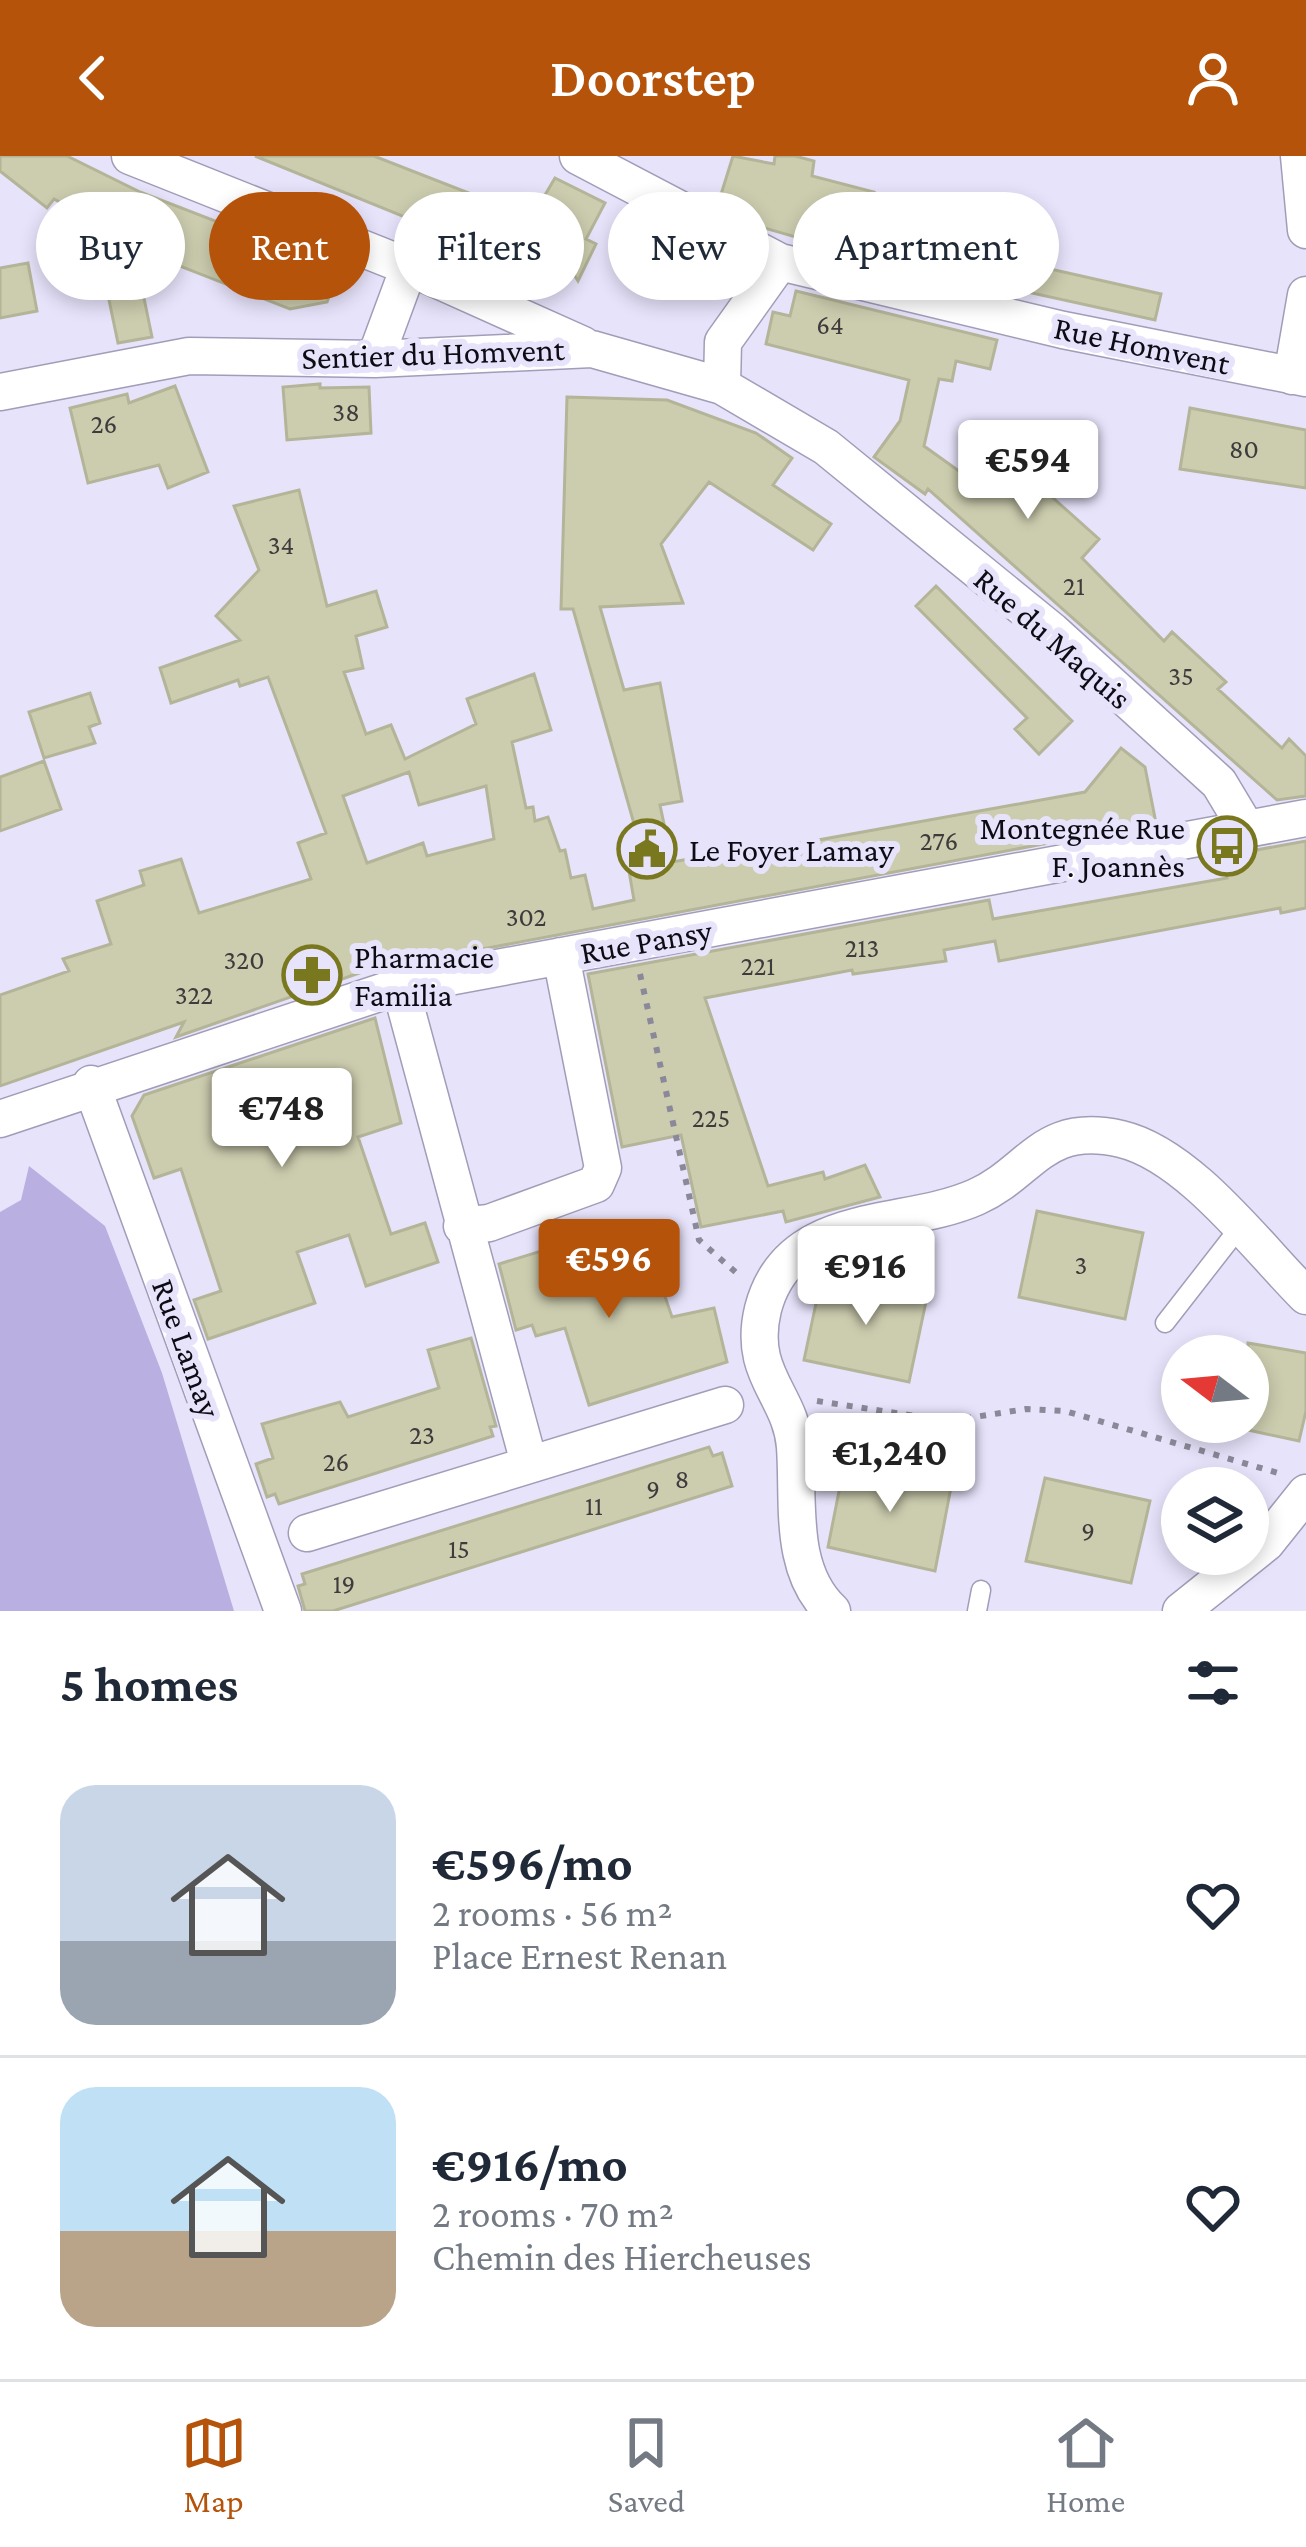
<!DOCTYPE html>
<html lang="en">
<head>
<meta charset="utf-8">
<style>
	:root { --surface:#fff; --page:#f6f6f7; --text:#1f2937; --muted:#747a83; --line:#e0e1e3; --accent:#b45309 }
	body { margin:0; font-family:"Crimson Pro",serif; background:var(--page); color:var(--text); height:100vh; display:flex; flex-direction:column; font-size:45px; white-space:nowrap }
	* { box-sizing:border-box; margin:0 }
	p { font-size:39px; color:var(--muted) }
	.icon { flex:none; width:66px; height:66px; fill:none; stroke:currentColor; stroke-width:2; stroke-linecap:round; stroke-linejoin:round }
	.map { position:relative; height:1455px; overflow:hidden }
	.drawer { display:flex; flex-direction:column; background:var(--surface); flex:1 }
	.drawer>* { flex:none }
	.top-card { position:absolute; left:36px; top:36px; width:1236px; height:108px; display:flex; gap:24px }
	.needle { width:78px; rotate:286deg }
	.buttons { position:absolute; left:1161px; top:1179px; display:grid; gap:24px }
	.buttons a { display:grid; place-items:center; width:108px; height:108px; border-radius:50%; background:var(--surface); box-shadow:0 6px 18px #0003; font-size:60px }
	.price { position:absolute; translate:-50% -102px; padding:0 27px; border-radius:12px; background:#fff; color:#222; font-size:39px; line-height:78px; filter:drop-shadow(0 3px 6px #0008) }
	.price::after { content:''; position:absolute; left:50%; top:72px; width:36px; height:27px; margin-left:-18px; background:inherit; clip-path:polygon(0 0,100% 0,50% 100%) }
	.price.current { background:var(--accent); color:#fff }
	ul { padding:0; list-style:none }
	li { display:flex; align-items:center; gap:36px; height:300px; padding:0 60px }
	li+li { border-top:3px solid var(--line) }
	li span { display:grid; place-items:center; flex:none; width:336px; height:240px; border-radius:36px; color:#555 }
	li>.icon { margin-inline-start:auto }
	span .icon { width:144px; height:144px; fill:#fffc; stroke-width:1 }
	li b { font-size:51px }
	h2 { display:flex; justify-content:space-between; align-items:center; height:144px; padding:0 60px; font-size:51px }
	.tag { padding:0 42px; border-radius:54px; background:var(--surface); box-shadow:0 6px 18px #0003; font-size:42px; line-height:108px }
	.tag.current { background:var(--accent); color:#fff }
	header { display:flex; justify-content:space-between; align-items:center; height:156px; padding:0 60px; background:var(--accent); color:#fff; font-size:54px; font-weight:600 }
	.tabs { display:flex; justify-content:space-around; align-items:center; height:168px; border-top:3px solid var(--line); background:var(--surface); font-size:33px; color:var(--muted) }
	.tabs a { display:grid; justify-items:center; gap:6px }
	.tabs .current { color:var(--accent) }
	.map>svg:first-child { display:block }
	.green { fill:#b9b0e1 }
	.building { fill:#ccccaf; stroke:#b4b498; stroke-width:3; fill-rule:evenodd }
	.lines { fill:none; stroke-linecap:round; stroke-linejoin:round }
	.service-casing { stroke:#a19db8; stroke-width:21 }
	.minor-casing { stroke:#a19db8; stroke-width:39 }
	.path { stroke:#8b8899; stroke-width:6; stroke-dasharray:6 9; stroke-linecap:butt }
	.service { stroke:#fff; stroke-width:18 }
	.minor { stroke:#fff; stroke-width:36 }
	.labels { text-anchor:middle; dominant-baseline:central; stroke-width:12; stroke-linejoin:round; paint-order:stroke }
	.number-label { font-size:27px; fill:#3d3b3b }
	.street-label { font-size:33px; fill:#0d0b14; stroke:#e7e3fb }
	.poi-label { font-size:33px; fill:#0d0b14; stroke:#e7e3fb; text-anchor:start }
</style>
</head>
<body>
<header><svg class="icon" aria-label="back" viewBox="0 0 24 24"><path d="M15 5l-7 7 7 7"/></svg>Doorstep<svg class="icon" aria-label="person" viewBox="0 0 24 24"><circle cx="12" cy="8" r="4"/><path d="M4 21q1-7 8-7t8 7"/></svg></header>
<div class="map">
<svg width="1306" height="1455" viewBox="0 0 1306 1455">
	<rect width="100%" height="100%" fill="#e7e3fb"/>
	<!-- green -->
	<path class="green" d="M29 1010 105 1070 162 1217 234 1455H0V1056L21 1044Z"/>
	<!-- building -->
	<path class="building" d="M0 0H67L140 36 339 113 327 146 290 153 159 102 54 43 47 52 0 15Z
		M255 0H374L535 63 518 107Z
		M733 0 774 8 775 0H795L814 5 812 20 874 36 865 71 1161 138 1155 164 858 99 761 71 718 48Z
		M555 22 605 47 586 83 596 88 578 125 535 56Z
		M28 107 37 155 0 162V112Z
		M138 113 152 181 118 187 104 120Z
		M796 135 997 184 990 213 956 205 952 225 939 223 924 290 984 333 1000 316 1018 333 1040 311 1061 331 1052 341 1099 383 1082 402 1164 485 1172 476 1226 526 1218 533 1282 592 1289 583 1306 600V640L1277 644 928 333 925 338 874 301 900 265 909 224 766 188 773 156 790 160Z
		M320 228V232L369 231 371 277 287 284 283 231Z
		M175 230 208 316 168 332 159 309 88 327 70 252 127 238 129 247Z
		M567 241 667 244 756 277 792 302 773 329 831 368 813 394 709 326 661 388 683 447 600 451 624 534 660 527 682 645 660 649 672 706 706 700 707 704 1085 636 1121 592 1145 611 1155 662 1087 675 1086 680 365 815 176 881 184 866 0 930V839L69 815 63 803 111 788 97 745 144 729 140 715 181 703 199 757 311 723 298 687 326 677 268 521 240 530 238 524 171 547 160 512 240 484 216 460 259 414 234 350 299 334 327 450 376 435 387 471 356 480 363 512 344 516 366 578 391 569 405 603 476 568 467 543 534 518 551 574 512 586 526 652 533 651 535 665 548 661 560 695 565 694 571 722 585 719 593 753 634 744 629 715 646 710 573 453H561ZM409 616 419 649 486 630 494 683 427 700 423 687 367 707 343 640Z
		M1190 252 1306 274V332L1180 313Z
		M936 430 1072 565 1039 598 1015 573 1027 562 916 450Z
		M90 537 100 567 89 571 95 587 44 602 29 556Z
		M44 605 61 653 0 675V621Z
		M1306 685V752L1281 757 1280 752 999 805 995 785 944 794 946 805 853 818 852 814 705 842 768 1030 823 1016 825 1023 865 1009 880 1041 786 1066 783 1055 701 1071 681 979 622 991 588 818 989 744 993 763 1204 726 1227 722 1223 700Z
		M375 862 401 967 358 981 391 1078 425 1067 438 1106 366 1130 349 1079 297 1096 315 1147 208 1183 194 1144 221 1135 181 1013 154 1022 132 960 144 939Z
		M1037 1055 1143 1077 1125 1163 1019 1141Z
		M590 1080 594 1089 603 1086 618 1136 659 1123 672 1161 714 1152 727 1206 589 1249 565 1172 536 1180 532 1169 516 1174 499 1108Z
		M822 1119 927 1141 909 1226 804 1204Z
		M471 1182 496 1270 490 1271 493 1280 279 1348 275 1338 267 1341 256 1308 273 1302 262 1268 340 1246 348 1261 439 1232 428 1194Z
		M1248 1187 1306 1197V1255L1299 1285 1248 1274Z
		M709 1291 713 1300 722 1297 732 1330 333 1455H305L298 1430 305 1428 302 1418Z
		M845 1305 952 1326 935 1415 828 1391Z
		M1045 1322 1150 1345 1131 1427 1026 1405Z"/>
	<g class="lines">
		<!-- service casing -->
		<g class="service-casing">
			<path id="service" d="M1165 1167 1239 1072
				M977 1455 981 1434"/>
		</g>
		<!-- minor casing -->
		<g class="minor-casing">
			<path id="minor" d="M130 0 409 111 583 189
				M578 0 780 106 1063 174 1306 222
				M1299 0 1306 74
				M375 203 409 111
				M1292 220 1306 139
				M722 230 723 186 780 106
				M0 236 189 200 375 203 592 193 722 230 826 291 1052 475 1219 627 1246 672
				M400 830 529 1307
				M91 928 283 1455
				M0 963 400 830 1306 662
				M462 1070 489 1067 596 1028 603 1012 561 800
				M307 1377 725 1249
				M832 1455C788 1414 799 1346 795 1291 791 1238 747 1219 763 1153 789 1053 902 1074 976 1041 1032 1016 1042 965 1121 983 1189 999 1257 1091 1306 1140
				M1181 1455 1266 1387 1306 1337"/>
		</g>
		<!-- path -->
		<path class="path" d="M640 818 699 1084 741 1121
			M817 1245 949 1265 1026 1253 1065 1255 1278 1317"/>
		<!-- service -->
		<use href="#service" class="service"/>
		<!-- minor -->
		<use href="#minor" class="minor"/>
	</g>
	<!-- icons -->
	<defs>
		<g id="bus-ring" transform="scale(3)"><circle r="9.5" fill="#e7e3fb" stroke="#7a781f" stroke-width="1.5"/><path d="M-5-6H5V4H4V6H2V4H-2V6H-4V4H-5ZM-3.5-4V0h7V-4ZM-3.5 1.2v1.5H-2V1.2ZM2 1.2v1.5H3.5V1.2Z" fill="#7a781f"/></g>
		<g id="civic-ring" transform="scale(3)"><circle r="9.5" fill="#e7e3fb" stroke="#7a781f" stroke-width="1.5"/><path d="M-.6-6.5H3V-4.5H.6V-3L4-1V1h2V6H-6V1h2V-1L-.6-3ZM-1.2 2.5V6h2.4V2.5Z" fill="#7a781f"/></g>
		<g id="pharmacy-ring" transform="scale(3)"><circle r="9.5" fill="#e7e3fb" stroke="#7a781f" stroke-width="1.5"/><path d="M-2-6h4v4h4v4h-4v4h-4v-4h-4v-4h4Z" fill="#7a781f"/></g>
	</defs>
	<g fill-rule="evenodd">
		<use href="#bus-ring" x="1227" y="690"/>
		<use href="#civic-ring" x="647" y="693"/>
		<use href="#pharmacy-ring" x="312" y="819"/>
	</g>
	<g class="labels">
		<!-- number labels -->
		<g class="number-label">
			<text x="830" y="169">64</text>
			<text x="346" y="256">38</text>
			<text x="104" y="268">26</text>
			<text x="1244" y="293">80</text>
			<text x="281" y="389">34</text>
			<text x="1074" y="430">21</text>
			<text x="1181" y="520">35</text>
			<text x="939" y="685">276</text>
			<text x="526" y="761">302</text>
			<text x="862" y="792">213</text>
			<text x="244" y="804">320</text>
			<text x="758" y="810">221</text>
			<text x="194" y="839">322</text>
			<text x="711" y="962">225</text>
			<text x="1081" y="1109">3</text>
			<text x="422" y="1279">23</text>
			<text x="336" y="1306">26</text>
			<text x="682" y="1323">8</text>
			<text x="653" y="1333">9</text>
			<text x="594" y="1350">11</text>
			<text x="1088" y="1375">9</text>
			<text x="459" y="1393">15</text>
			<text x="344" y="1428">19</text>
		</g>
		<!-- street labels -->
		<g class="street-label">
			<text transform="translate(1142 189) rotate(12)">Rue Homvent</text>
			<text transform="translate(433 197) rotate(-2)">Sentier du Homvent</text>
			<text transform="translate(1053 482) rotate(41)">Rue du Maquis</text>
			<text transform="translate(646 785) rotate(-10)">Rue Pansy</text>
			<text transform="translate(187 1192) rotate(70)">Rue Lamay</text>
		</g>
		<!-- poi labels -->
		<g class="poi-label">
			<text x="1185" y="671" text-anchor="end">Montegnée Rue<tspan x="1185" dy="38">F. Joannès</tspan></text>
			<text x="689" y="693">Le Foyer Lamay</text>
			<text x="354" y="800">Pharmacie<tspan x="354" dy="38">Familia</tspan></text>
		</g>
	</g>
</svg>
<div class="buttons">
<a><svg class="needle" viewBox="-14 -14 28 28"><path d="M0-13l5 13h-10z" fill="#e53935"/><path d="M0 13l5-13h-10z" fill="#747a83"/></svg></a>
<a><svg class="icon" aria-label="layers" viewBox="0 0 24 24"><path d="M12 4l9 5-9 5-9-5zM3 14l9 5 9-5"/></svg></a>
</div>
<b class="price" style="left:1028px;top:366px">€594</b>
<b class="price" style="left:282px;top:1014px">€748</b>
<b class="price current" style="left:609px;top:1165px">€596</b>
<b class="price" style="left:866px;top:1172px">€916</b>
<b class="price" style="left:890px;top:1359px">€1,240</b>
<div class="top-card">
<a class="tag">Buy</a>
<a class="tag current">Rent</a>
<a class="tag">Filters</a>
<a class="tag">New</a>
<a class="tag">Apartment</a>
</div>
</div>
<section class="drawer">
<h2>5 homes<svg class="icon" aria-label="filters" viewBox="0 0 24 24"><path d="M4 7h16M4 17h16"/><circle cx="9" cy="7" r="2"/><circle cx="15" cy="17" r="2"/></svg></h2>
<ul>
<li><span style="background:linear-gradient(#c9d6e8 65%,#9aa5b1 0)"><svg class="icon" aria-label="home" viewBox="0 0 24 24"><path d="M3 11l9-7 9 7M6 9v11h12V9"/></svg></span><div><b>€596/mo</b><p>2 rooms · 56 m²</p><p>Place Ernest Renan</p></div><svg class="icon" aria-label="heart" viewBox="0 0 24 24"><path d="M12 20l-8-8c-3-5 5-10 8-4 3-6 11-1 8 4z"/></svg></li>
<li><span style="background:linear-gradient(#bfe0f5 60%,#b9a48a 0)"><svg class="icon" aria-label="home" viewBox="0 0 24 24"><path d="M3 11l9-7 9 7M6 9v11h12V9"/></svg></span><div><b>€916/mo</b><p>2 rooms · 70 m²</p><p>Chemin des Hiercheuses</p></div><svg class="icon" aria-label="heart" viewBox="0 0 24 24"><path d="M12 20l-8-8c-3-5 5-10 8-4 3-6 11-1 8 4z"/></svg></li>
</ul>
</section>
<nav class="tabs">
<a class="current"><svg class="icon" aria-label="map" viewBox="0 0 24 24"><path d="M3 6l6-2 6 2 6-2v14l-6 2-6-2-6 2zM9 4v14M15 6v14"/></svg>Map</a>
<a><svg class="icon" aria-label="saved" viewBox="0 0 24 24"><path d="M7 4h10v16l-5-4-5 4z"/></svg>Saved</a>
<a><svg class="icon" aria-label="home" viewBox="0 0 24 24"><path d="M3 11l9-7 9 7M6 9v11h12V9"/></svg>Home</a>
</nav>
</body>
</html>
